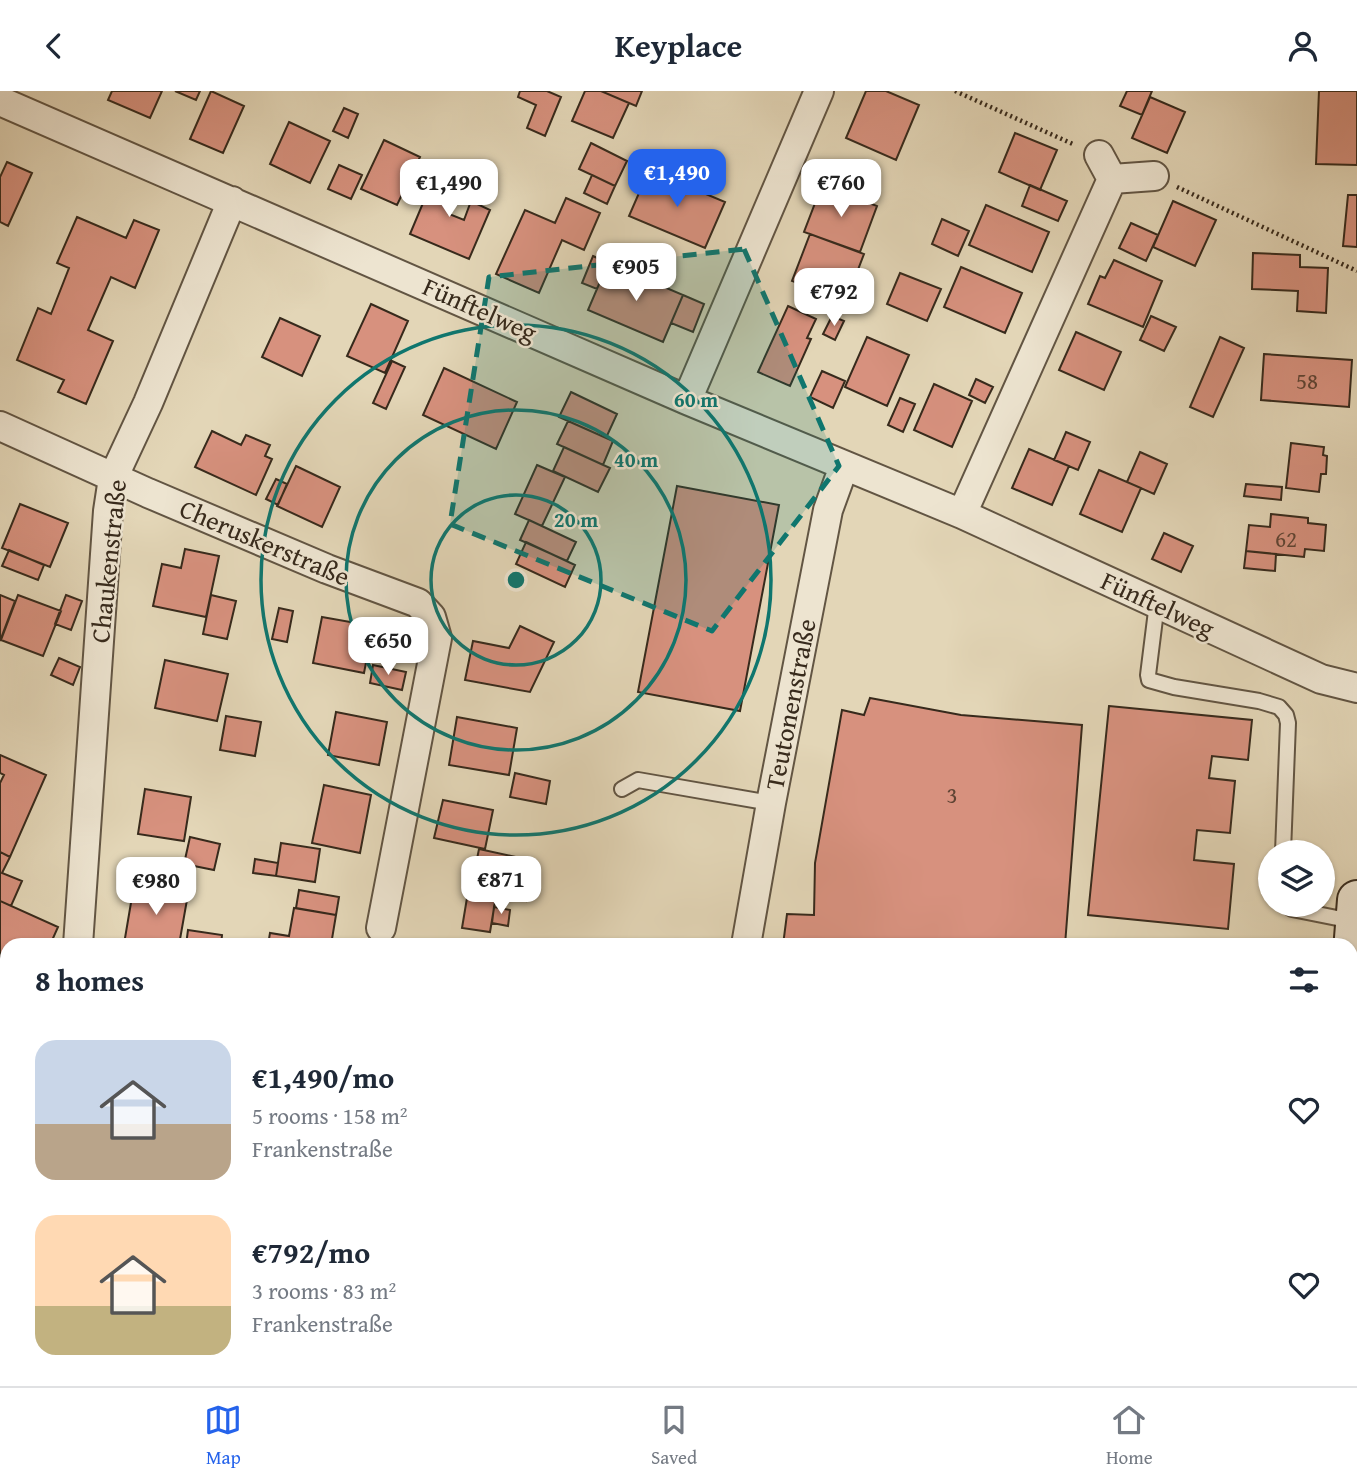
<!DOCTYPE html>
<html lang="en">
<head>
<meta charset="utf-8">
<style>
	:root { --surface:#fff; --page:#f6f6f7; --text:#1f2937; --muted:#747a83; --line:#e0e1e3; --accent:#2563eb }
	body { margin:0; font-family:"Gentium Book Plus",serif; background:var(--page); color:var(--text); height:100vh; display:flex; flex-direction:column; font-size:26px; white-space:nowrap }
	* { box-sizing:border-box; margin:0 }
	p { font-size:23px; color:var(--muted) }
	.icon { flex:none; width:38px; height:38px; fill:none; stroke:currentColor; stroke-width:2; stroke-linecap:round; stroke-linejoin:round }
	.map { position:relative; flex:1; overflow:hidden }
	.sheet { position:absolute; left:0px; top:847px; width:1358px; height:448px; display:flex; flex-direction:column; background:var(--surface); border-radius:21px 21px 0 0; box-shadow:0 2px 5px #0004 }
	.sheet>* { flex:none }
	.tools { position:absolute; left:1258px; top:749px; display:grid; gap:14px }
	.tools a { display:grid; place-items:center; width:77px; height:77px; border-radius:50%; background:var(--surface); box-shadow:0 2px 5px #0004; font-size:35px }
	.price { position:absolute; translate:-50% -60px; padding:0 16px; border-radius:14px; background:#fff; color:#222; font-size:23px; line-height:46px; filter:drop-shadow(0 2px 4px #0008) }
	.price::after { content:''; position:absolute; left:50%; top:42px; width:21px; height:16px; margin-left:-10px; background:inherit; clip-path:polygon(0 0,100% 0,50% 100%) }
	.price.on { background:var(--accent); color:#fff }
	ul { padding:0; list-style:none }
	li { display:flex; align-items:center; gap:21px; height:175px; padding:0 35px }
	li span { display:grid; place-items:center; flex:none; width:196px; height:140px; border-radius:21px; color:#555 }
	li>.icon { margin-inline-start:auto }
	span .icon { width:84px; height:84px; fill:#fffc; stroke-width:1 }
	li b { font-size:30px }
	h2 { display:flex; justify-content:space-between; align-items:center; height:84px; padding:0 35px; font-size:30px }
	header { display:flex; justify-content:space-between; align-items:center; height:91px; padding:0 35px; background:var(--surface); font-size:32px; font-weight:700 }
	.menu { display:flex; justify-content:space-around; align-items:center; height:98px; border-top:2px solid var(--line); background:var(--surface); font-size:19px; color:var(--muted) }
	.menu a { display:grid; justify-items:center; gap:4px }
	.menu .on { color:var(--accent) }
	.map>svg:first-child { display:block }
	.building { fill:#d7917e; stroke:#372a1c; stroke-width:2 }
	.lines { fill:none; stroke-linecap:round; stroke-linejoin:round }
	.lane-casing { stroke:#625543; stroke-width:18 }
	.street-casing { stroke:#625543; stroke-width:32 }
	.secondary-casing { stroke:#372a1c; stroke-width:42 }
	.path { stroke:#372a1c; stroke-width:4.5; stroke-dasharray:2 3.5; stroke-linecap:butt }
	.lane { stroke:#ede4d0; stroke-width:14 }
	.street { stroke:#ede4d0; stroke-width:28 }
	.secondary { stroke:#ede4d0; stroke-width:38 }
	.marked { fill:#0f766e; fill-opacity:0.2; stroke:#0f766e; stroke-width:5; stroke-dasharray:14 9; stroke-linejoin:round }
	.ring { fill:none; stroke:#0f766e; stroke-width:3.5 }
	.labels { text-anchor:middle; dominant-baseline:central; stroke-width:5; stroke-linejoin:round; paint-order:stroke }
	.number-label { font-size:23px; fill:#5f4434 }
	.street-label { font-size:26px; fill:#372a1c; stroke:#ede4d0 }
	.centre { fill:#0f766e; stroke:#ede4d0; stroke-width:3.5 }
	.ring-label { font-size:21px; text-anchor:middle; font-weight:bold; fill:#0f766e; stroke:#ede4d0; stroke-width:5; stroke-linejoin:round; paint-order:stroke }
</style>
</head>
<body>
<header><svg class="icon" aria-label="back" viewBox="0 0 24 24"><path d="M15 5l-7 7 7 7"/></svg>Keyplace<svg class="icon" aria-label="person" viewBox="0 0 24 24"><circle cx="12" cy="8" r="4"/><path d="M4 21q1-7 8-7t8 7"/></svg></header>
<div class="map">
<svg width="1357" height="1295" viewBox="0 0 1357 1295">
	<rect width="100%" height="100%" fill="#e3d6b7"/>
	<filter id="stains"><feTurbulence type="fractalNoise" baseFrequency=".00286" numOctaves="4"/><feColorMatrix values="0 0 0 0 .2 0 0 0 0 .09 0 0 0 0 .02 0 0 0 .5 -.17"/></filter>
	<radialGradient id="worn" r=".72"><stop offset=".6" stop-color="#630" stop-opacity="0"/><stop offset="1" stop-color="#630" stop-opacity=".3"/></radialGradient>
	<!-- building -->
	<path class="building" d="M112 0H162L150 27 108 9Z
		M175 0H200L196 9Z
		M211 0 244 15 223 62 190 48Z
		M520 0H547L561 6 545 45 527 37 536 14 518 6Z
		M585 0H601L629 12 613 47 572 30Z
		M601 0H642L636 15Z
		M866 0H886L919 14 896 69 846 47Z
		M1127 0H1152L1142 24 1120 15Z
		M1319 0H1357V74L1316 73Z
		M1150 6 1185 21 1167 62 1132 47Z
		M344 17 358 23 348 47 333 40Z
		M289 31 330 50 310 92 270 73Z
		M1015 42 1057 59 1040 99 999 81Z
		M384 49 420 66 397 114 361 98Z
		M591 52 627 70 615 95 579 78Z
		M7 71 32 82 8 135 0 131V86Z
		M339 74 362 84 351 108 328 98Z
		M649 79 725 111 705 157 629 125Z
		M436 81 462 92 449 123 464 129 471 110 490 119 469 168 410 143Z
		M592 84 615 95 607 113 584 102Z
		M822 94 877 115 860 161 804 141Z
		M1030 94 1067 110 1058 130 1022 115Z
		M1348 104H1357V156L1343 155Z
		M566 107 600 122 584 159 562 149 539 202 496 183 525 119 555 132Z
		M1173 110 1216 129 1195 175 1153 156Z
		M986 114 1049 141 1032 181 969 154Z
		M77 126 126 147 134 129 159 139 135 197 111 186 88 239 113 250 86 313 58 301 64 289 17 269 38 217 51 223 69 177 57 172Z
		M942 128 969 140 958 165 932 153Z
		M1131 132 1158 144 1146 170 1119 157Z
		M810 143 864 163 846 210 792 190Z
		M1253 162 1300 164V176L1328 177 1326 222 1297 220 1298 200 1252 198Z
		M593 165 608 172 597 198 582 192Z
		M1114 169 1162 190 1143 236 1088 213 1100 185 1105 187Z
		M608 172 683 204 663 251 588 219Z
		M961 176 1022 202 1005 242 944 216Z
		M900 182 941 198 927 230 887 213Z
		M683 204 704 213 693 241 671 232Z
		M371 213 408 230 385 282 347 265Z
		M788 215 816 228 807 247 811 248 790 295 758 281Z
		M832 225 844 230 835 249 823 243Z
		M1151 225 1176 236 1164 260 1140 249Z
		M280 227 320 245 302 285 262 266Z
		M1076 241 1121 261 1104 299 1059 279Z
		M867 246 909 264 887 315 845 296Z
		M1220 246 1244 257 1213 326 1190 316Z
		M1264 263 1352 269 1349 316 1261 309Z
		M392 270 405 276 386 318 373 312Z
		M444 277 517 311 496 358 423 324Z
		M822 280 845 290 833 317 810 306Z
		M976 288 993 296 985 312 969 304Z
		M934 293 972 310 952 356 914 339Z
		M571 301 617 323 606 347 559 326Z
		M900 307 915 313 903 341 888 334Z
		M568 330 613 350 603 374 557 353Z
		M212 340 241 354 246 344 270 354 265 365 272 368 256 404 195 376Z
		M1066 341 1090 351 1078 379 1054 369Z
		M1291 352 1324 356 1323 364 1327 365 1326 383H1321L1319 401 1286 397Z
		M564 356 610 377 598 401 553 380Z
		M1029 358 1069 375 1052 414 1012 397Z
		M1140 361 1167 373 1154 403 1127 391Z
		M537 374 565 386 542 435 515 423Z
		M296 375 340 396 322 436 277 415Z
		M1099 379 1141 397 1122 441 1080 423Z
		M276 388 287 393 278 414 266 408Z
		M1246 393 1282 396 1281 409 1244 405Z
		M677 395 779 414 740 620 638 601Z
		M20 413 68 432 50 476 2 457Z
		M1271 423 1308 427V432L1326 434 1324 460 1305 458 1304 466 1246 460 1249 434 1270 436Z
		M529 429 576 451 567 470 520 449Z
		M1164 442 1193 455 1181 481 1152 468Z
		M526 451 575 474 565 496 516 473Z
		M185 458 219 465 206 526 153 515 162 473 181 477Z
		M9 459 44 474 38 489 2 475Z
		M1246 460 1276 463 1275 480 1244 477Z
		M0 504 15 510 0 550Z
		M18 504 61 520 43 565 1 549Z
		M66 504 82 510 71 539 55 533Z
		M211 504 236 510 227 548 203 543Z
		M279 517 293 520 287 551 272 548Z
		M322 526 373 535 364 582 313 572Z
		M520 535 554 551 530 601 465 589 473 550 509 557Z
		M59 567 80 576 73 594 51 584Z
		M165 569 228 583 217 630 155 617Z
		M373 574 406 581 402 599 370 592Z
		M870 607 961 624 1082 634 1065 854H783L787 823 814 824 815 772 842 619 864 624Z
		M1109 615 1252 629 1248 669 1212 665 1209 687 1235 690 1230 742 1197 739 1194 769 1234 773 1228 838 1088 824Z
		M336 621 387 631 379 674 328 664Z
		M226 625 261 631 255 665 220 659Z
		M457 626 517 637 509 684 449 674Z
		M0 664 46 684 10 766 0 761V692L4 684 0 682Z
		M515 682 550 690 546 713 510 706Z
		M324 694 371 704 360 762 312 752Z
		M145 698 191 706 184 750 138 743Z
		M443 709 493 719 485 758 434 747Z
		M190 746 220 753 214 779 184 773Z
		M281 752 320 758 315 791 276 785Z
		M479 758 534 770 529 795 474 783Z
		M0 761 10 766 2 782 22 790 11 815 0 810Z
		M255 768 278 772 276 785 253 782Z
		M506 790 529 795 526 810 503 805Z
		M134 794 188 803 179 854 124 853Z
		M469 795 497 799 490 841 462 837Z
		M299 799 339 806 336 824 296 817Z
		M0 810 58 836 50 854H7V871L0 867Z
		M494 816 510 819 508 835 492 832Z
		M294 817 336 824 331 854H268L270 842 289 845Z
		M188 839 222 844 221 854H186Z
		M7 927V959L0 956V943Z
		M0 1078 7 1081V1175L0 1172Z
		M281 1288H308L305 1295H298Z
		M413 1288H457L454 1295H409Z
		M769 1288H835L834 1295H780Z
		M954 1288H1094L1093 1295H953Z"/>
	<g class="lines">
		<!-- lane casing -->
		<g class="lane-casing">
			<path id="lane" d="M1157 512 1148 584 1149 589 1174 596 1259 610 1279 616 1286 624 1288 632 1283 761
				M622 698 638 689 771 712
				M1286 814 1292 818 1352 830
				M0 1270 7 1255
				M250 1288 267 1295
				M72 1295 75 1288
				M343 1295 351 1291 378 1289"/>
		</g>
		<!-- street casing -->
		<g class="street-casing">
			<path id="street" d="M0 10 687 309 962 423 1321 588 1357 597
				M1112 88 1154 85
				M687 309 819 0
				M0 335 148 402 327 478 418 512 431 526 437 547 381 837
				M962 423 1112 88 1099 64
				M78 854 108 420 113 387 148 312 232 110
				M746 854 771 712 828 419 844 375
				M0 996 7 999
				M671 1288 682 1295"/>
		</g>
		<!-- secondary casing -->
		<g class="secondary-casing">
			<path id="secondary" d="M1351 885 1357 809
				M1320 1295 1321 1288"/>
		</g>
		<!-- path -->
		<path class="path" d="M955 0 1075 54
			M1177 96 1357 180
			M502 1295 504 1288"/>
		<!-- lane -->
		<use href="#lane" class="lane"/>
		<!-- street -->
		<use href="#street" class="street"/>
		<!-- secondary -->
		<use href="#secondary" class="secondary"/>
	</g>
	<!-- marked area -->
	<path class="marked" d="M744 158 839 375 712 540 450 433 489 186Z"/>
	<!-- distance rings -->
	<g class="ring">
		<circle cx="516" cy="489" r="85"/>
		<circle cx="516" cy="489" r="170"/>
		<circle cx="516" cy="489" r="255"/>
	</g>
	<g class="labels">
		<!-- number labels -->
		<g class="number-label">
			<text x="1307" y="289">58</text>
			<text x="1286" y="447">62</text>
			<text x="952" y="703">3</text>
		</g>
		<!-- street labels -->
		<g class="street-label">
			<text transform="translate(480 218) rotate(24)">Fünftelweg</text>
			<text transform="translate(265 451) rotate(23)">Cheruskerstraße</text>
			<text transform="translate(108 470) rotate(-84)">Chaukenstraße</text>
			<text transform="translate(1158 513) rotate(25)">Fünftelweg</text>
			<text transform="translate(790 613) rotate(-79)">Teutonenstraße</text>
		</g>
	</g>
	<circle cx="516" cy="489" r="10" class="centre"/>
	<g class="ring-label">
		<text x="696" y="316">60 m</text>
		<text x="636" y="376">40 m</text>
		<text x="576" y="436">20 m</text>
	</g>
	<rect width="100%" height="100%" filter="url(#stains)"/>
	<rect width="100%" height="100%" fill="url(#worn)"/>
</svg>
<div class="tools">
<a><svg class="icon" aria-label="layers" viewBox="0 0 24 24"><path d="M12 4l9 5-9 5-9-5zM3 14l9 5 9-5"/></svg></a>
</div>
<b class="price on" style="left:677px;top:118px">€1,490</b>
<b class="price" style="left:449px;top:128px">€1,490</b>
<b class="price" style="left:841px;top:128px">€760</b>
<b class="price" style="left:636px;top:212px">€905</b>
<b class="price" style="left:834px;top:237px">€792</b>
<b class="price" style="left:388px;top:586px">€650</b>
<b class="price" style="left:501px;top:825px">€871</b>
<b class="price" style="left:156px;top:826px">€980</b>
<section class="sheet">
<h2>8 homes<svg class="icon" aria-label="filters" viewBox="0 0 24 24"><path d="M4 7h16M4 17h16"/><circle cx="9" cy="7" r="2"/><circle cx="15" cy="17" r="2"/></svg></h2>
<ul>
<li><span style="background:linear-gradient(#c9d6e8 60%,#b9a48a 0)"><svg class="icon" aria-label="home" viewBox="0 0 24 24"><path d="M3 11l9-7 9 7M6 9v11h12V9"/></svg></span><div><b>€1,490/mo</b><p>5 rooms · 158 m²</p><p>Frankenstraße</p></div><svg class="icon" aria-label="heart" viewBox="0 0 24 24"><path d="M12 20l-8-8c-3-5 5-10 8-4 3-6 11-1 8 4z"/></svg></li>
<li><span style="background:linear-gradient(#ffd9b3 65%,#c2b280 0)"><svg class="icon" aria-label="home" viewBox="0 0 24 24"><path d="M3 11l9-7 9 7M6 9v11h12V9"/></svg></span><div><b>€792/mo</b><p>3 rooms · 83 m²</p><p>Frankenstraße</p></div><svg class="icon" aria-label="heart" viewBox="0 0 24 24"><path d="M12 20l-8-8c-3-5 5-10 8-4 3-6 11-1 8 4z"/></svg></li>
</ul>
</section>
</div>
<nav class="menu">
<a class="on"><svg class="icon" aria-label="map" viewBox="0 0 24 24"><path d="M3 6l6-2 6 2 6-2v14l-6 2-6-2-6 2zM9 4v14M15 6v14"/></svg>Map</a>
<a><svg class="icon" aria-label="saved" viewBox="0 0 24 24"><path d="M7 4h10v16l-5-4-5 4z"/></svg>Saved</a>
<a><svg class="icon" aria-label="home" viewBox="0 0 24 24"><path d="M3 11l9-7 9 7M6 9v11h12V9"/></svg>Home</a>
</nav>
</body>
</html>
